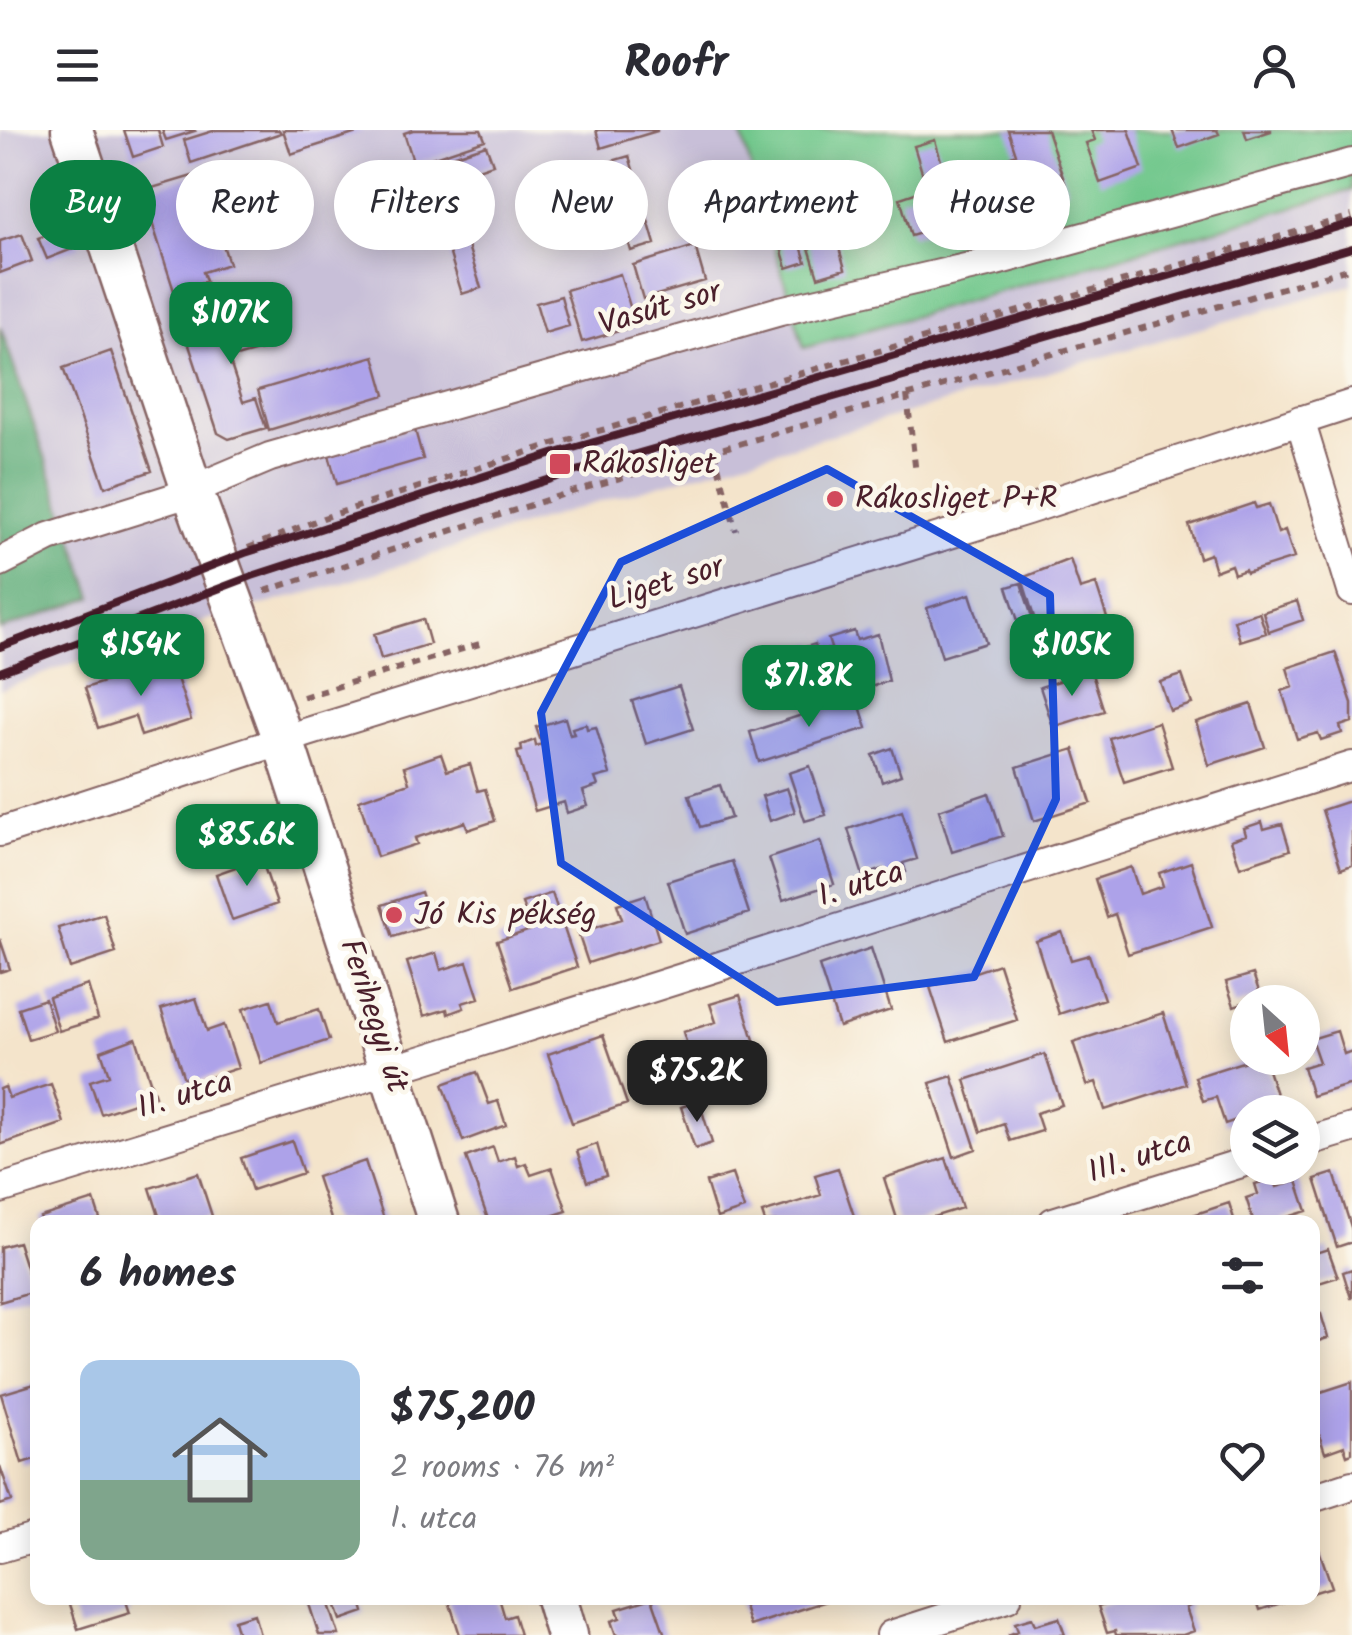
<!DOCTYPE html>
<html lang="en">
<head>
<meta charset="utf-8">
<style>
	:root { --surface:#fff; --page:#f7f7f7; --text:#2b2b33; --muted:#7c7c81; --line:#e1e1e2; --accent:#0b8043 }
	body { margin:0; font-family:Kalam,sans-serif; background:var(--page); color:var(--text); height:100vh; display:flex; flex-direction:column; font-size:38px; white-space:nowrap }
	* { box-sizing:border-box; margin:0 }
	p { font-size:32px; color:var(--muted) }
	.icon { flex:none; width:55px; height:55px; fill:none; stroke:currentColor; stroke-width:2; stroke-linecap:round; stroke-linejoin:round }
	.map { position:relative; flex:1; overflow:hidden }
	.drawer { position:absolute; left:30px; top:1085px; width:1290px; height:390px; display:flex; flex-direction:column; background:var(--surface); border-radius:20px; box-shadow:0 5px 25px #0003 }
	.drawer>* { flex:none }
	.top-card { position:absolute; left:30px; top:30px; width:1292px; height:90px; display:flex; gap:20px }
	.needle { width:65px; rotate:153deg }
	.buttons { position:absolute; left:1230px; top:855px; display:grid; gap:20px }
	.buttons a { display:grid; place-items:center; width:90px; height:90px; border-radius:50%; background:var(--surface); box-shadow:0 5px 25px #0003; font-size:50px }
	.price { position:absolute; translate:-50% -85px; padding:0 22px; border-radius:20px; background:var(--accent); color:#fff; font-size:32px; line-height:65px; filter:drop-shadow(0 2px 5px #0008) }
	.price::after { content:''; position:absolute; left:50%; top:60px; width:30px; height:22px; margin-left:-15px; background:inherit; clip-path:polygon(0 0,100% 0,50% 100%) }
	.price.current { background:#222; color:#fff }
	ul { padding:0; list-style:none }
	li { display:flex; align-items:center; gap:30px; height:250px; padding:0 50px }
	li+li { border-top:2px solid var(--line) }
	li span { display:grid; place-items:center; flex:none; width:280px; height:200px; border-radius:20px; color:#555 }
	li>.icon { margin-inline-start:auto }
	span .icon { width:120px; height:120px; fill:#fffc; stroke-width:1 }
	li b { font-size:42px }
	h2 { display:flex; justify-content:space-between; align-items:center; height:120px; padding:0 50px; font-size:42px }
	.pill { padding:0 35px; border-radius:45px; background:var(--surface); box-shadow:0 5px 25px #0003; font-size:35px; line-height:90px }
	.pill.current { background:var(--accent); color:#fff }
	header { display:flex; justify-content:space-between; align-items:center; height:130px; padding:0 50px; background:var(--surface); font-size:45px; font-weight:700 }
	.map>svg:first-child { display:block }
	.industrial { fill:#c8bfd8 }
	.green { fill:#71c78c; stroke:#5e735c; stroke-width:2.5 }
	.forest { fill:#5cac78; stroke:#536652; stroke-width:2.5 }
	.building { fill:#ada2e9 }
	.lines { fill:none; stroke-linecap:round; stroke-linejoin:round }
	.street-casing { stroke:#866463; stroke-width:32 }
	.secondary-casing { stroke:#866463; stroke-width:45 }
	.path { stroke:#866463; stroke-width:6; stroke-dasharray:8 8; stroke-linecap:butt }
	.street { stroke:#fff; stroke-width:28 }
	.secondary { stroke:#fff; stroke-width:40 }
	.rail { stroke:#4a1f2b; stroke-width:8 }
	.marked { fill:#1d4ed8; fill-opacity:0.2; stroke:#1d4ed8; stroke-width:8; stroke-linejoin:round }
	.poi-dot { fill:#d1495b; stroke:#fbf7ec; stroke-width:4 }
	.labels { text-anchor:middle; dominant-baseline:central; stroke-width:9; stroke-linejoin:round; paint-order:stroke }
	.street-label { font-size:32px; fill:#4a1f2b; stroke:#fbf7ec }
	.poi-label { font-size:32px; fill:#4a1f2b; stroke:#fbf7ec; text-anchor:start }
</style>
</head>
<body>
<header><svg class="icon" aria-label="menu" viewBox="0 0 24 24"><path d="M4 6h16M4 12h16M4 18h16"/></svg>Roofr<svg class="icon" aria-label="person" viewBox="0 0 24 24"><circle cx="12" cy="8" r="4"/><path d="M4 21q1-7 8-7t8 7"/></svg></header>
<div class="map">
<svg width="1352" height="1505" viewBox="0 0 1352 1505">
	<rect width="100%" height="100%" fill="#fbf7ec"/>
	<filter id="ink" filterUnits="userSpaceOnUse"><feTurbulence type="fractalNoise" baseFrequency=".01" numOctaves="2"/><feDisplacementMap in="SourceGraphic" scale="20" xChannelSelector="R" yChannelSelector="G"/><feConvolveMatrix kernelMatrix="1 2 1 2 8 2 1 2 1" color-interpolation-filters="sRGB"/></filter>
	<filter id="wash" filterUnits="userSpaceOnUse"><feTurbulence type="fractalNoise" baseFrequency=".0048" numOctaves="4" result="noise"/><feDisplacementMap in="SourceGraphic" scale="40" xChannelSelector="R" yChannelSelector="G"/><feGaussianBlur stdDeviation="2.25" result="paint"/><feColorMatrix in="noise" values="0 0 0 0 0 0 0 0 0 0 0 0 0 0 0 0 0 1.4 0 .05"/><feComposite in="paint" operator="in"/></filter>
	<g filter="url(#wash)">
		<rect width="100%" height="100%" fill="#f4e4cb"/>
		<!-- industrial -->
		<path class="industrial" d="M0 0H740L805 218 1352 60V155L572 380 341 454 150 505 0 560V500L92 467 0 196Z"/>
		<!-- green -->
		<path class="green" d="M740 0H1352V60L804 218Z"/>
		<!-- forest -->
		<path class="forest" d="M0 196 93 467 0 500Z"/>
		<g id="blocks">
			<!-- building -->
			<path class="building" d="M124 0H158L163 17 133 27Z
				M162 0H194L195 1 166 10Z
				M216 0H279L281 3 191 33 184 10Z
				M283 0H363V1L291 24Z
				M413 0H481L485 10 414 34 404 3Z
				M596 0H657V1L601 18Z
				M1008 0H1047L1067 59 1020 75 1004 29 1016 24Z
				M1091 0H1129L1142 38 1100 53 1086 13 1095 10Z
				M1172 0H1217L1219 4 1179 18Z
				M1244 0H1271V1L1247 9Z
				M935 10 959 92 911 106 900 68 927 59 914 16Z
				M486 15 493 34 421 58 415 38Z
				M629 26 655 114 631 121 605 33Z
				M409 44 420 79 364 98 352 63Z
				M192 46 199 70 208 67 229 134 203 142 206 151 174 161 142 61Z
				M608 54 618 87 593 94 584 62Z
				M72 96 80 116 47 129 38 108Z
				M834 100 845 139 818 147 806 108Z
				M464 103 481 158 462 164 445 108Z
				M22 104 32 131 0 143V111Z
				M798 106 806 132 787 138 779 111Z
				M695 116 705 151 643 169 633 135Z
				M620 144 636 196 582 212 566 160Z
				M561 166 569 196 545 203 536 173Z
				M268 175 279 215 229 229 243 272 256 268 266 298 229 309 218 303 184 200Z
				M111 221 152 341 105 357 63 238Z
				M374 226 385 265 269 300 258 260Z
				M415 300 423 329 337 354 329 325Z
				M1254 373 1256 378 1269 374 1278 403 1285 400 1294 428 1246 443 1245 440 1234 444 1231 435 1215 441 1210 424 1199 428 1189 395Z
				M1070 429 1080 459 1096 454 1107 488 1042 513 1022 448Z
				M1021 453 1033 490 1019 494 1007 457Z
				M970 464 986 513 942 527 927 478Z
				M1297 471 1303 490 1269 502 1263 482Z
				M1259 482 1266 503 1240 511 1234 490Z
				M423 489 430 514 381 529 374 504Z
				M854 501 857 510 878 504 889 551 811 576 793 521 815 514 817 522 831 518 828 509Z
				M1335 522 1352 573V592L1340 596 1342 603 1321 610 1318 603 1297 609 1282 561 1293 557 1287 538Z
				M171 530 191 590 141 606 135 586 98 598 85 558Z
				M1091 541 1104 581 1053 597 1040 557Z
				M1182 545 1192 574 1170 581 1160 552Z
				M679 556 693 599 646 614 632 571Z
				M857 567 867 598 759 632 750 602Z
				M1251 574 1265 617 1209 635 1196 592Z
				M565 588 570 605 574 604 572 598 586 594 587 599 596 597 610 644 595 648 598 656 583 661 588 676 567 683 564 672 535 681 517 622 522 621 521 615 535 610 536 616 542 614 536 597Z
				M1158 592 1172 637 1124 652 1109 608Z
				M892 618 901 645 882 652 873 625Z
				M1074 619 1091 673 1034 691 1017 637Z
				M441 624 447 641 470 634 478 661 485 659 495 691 468 700 465 692 415 708 417 714 377 727 359 670 409 653 404 637Z
				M810 636 826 685 805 691 789 643Z
				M720 655 731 688 700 697 689 665Z
				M787 658 795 682 770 691 762 666Z
				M989 663 1003 706 952 722 939 680Z
				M1352 670V735L1341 739 1322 680Z
				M902 681 917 729 903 733 906 742 886 749 883 739 863 746 848 699Z
				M1262 692 1264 699 1282 694 1290 720 1240 737 1231 710 1246 705 1244 698Z
				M820 711 834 754 783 770 769 728Z
				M261 728 277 774 232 790 216 744Z
				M732 731 749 783 685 804 668 751Z
				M1191 732 1212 797 1128 824 1115 784 1107 787 1095 749 1131 737 1140 764 1163 756 1159 743Z
				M421 762 432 795 393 807 382 775Z
				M552 763 577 837 513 858 497 811 531 800 522 773Z
				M645 765 659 810 588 833 578 803 622 789 617 774Z
				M104 784 116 823 70 838 58 798Z
				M1062 802 1071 830 1089 825 1104 869 1059 884 1036 811Z
				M0 809 10 839 0 842Z
				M871 818 891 880 839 897 819 836Z
				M436 823 441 840 467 832 479 868 462 873 464 878 448 884 447 879 424 886 407 832Z
				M999 834 1017 890 948 912 930 857Z
				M1253 844 1261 867 1234 876 1226 852Z
				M88 855 98 889 59 901 49 867Z
				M740 865 755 913 719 925 724 941 698 949 683 902 716 892 710 874Z
				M196 868 207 901 224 895 238 938 186 955 161 879Z
				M45 869 55 901 28 909 18 878Z
				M271 870 278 892 319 879 329 910 261 933 243 879Z
				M1163 883 1186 954 1105 980 1096 952 1087 955 1073 912Z
				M1337 901 1344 924 1352 921V954L1312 966 1303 937 1319 932 1311 909Z
				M603 905 627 974 572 993 548 924Z
				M136 908 155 966 101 984 90 951 109 945 101 921Z
				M1045 924 1062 975 1036 983 1042 1001 1010 1011 1004 994 981 1002 965 950Z
				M1255 928H1264L1280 976 1248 982V986L1225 994 1216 967 1203 971 1195 947Z
				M477 942 489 974 498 971 506 995 463 1011 443 954Z
				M952 946 976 1019 954 1027 930 953Z
				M51 954 64 993 0 1015V959L5 957 9 968Z
				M699 971 712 1013 695 1019 681 977Z
				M292 1011 303 1043 252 1060 241 1028Z
				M597 1014 606 1046 587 1052 577 1021Z
				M493 1017 498 1032 515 1026 518 1036 526 1033 531 1045 552 1038 567 1081 533 1092H489L466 1027Z
				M946 1028 962 1078 917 1092H898L884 1048Z
				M365 1031 385 1092H332L317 1047Z
				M838 1038 856 1092H765L762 1083 821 1065 815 1045Z
				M198 1043 212 1086 190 1092H161L150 1058Z
				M1334 1043 1352 1100V1112L1337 1117 1315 1049Z
				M732 1044 744 1079 717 1088 706 1052Z
				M1274 1048 1277 1057 1297 1051 1307 1081 1281 1089 1282 1092H1254L1246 1068 1258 1064 1255 1054Z
				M94 1070 101 1092H41L40 1087Z
				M1229 1073 1235 1092H1172Z
				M18 1112 34 1162 0 1172V1117Z
				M1328 1119 1338 1147 1319 1153 1312 1124Z
				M1352 1139V1168H1351L1343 1142Z
				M1321 1184 1328 1208 1312 1213V1187Z
				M1352 1252V1323L1347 1325 1344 1316 1325 1323 1318 1301 1312 1303V1265Z
				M38 1253V1328L22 1333 1 1264Z
				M0 1336 12 1371 0 1375Z
				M1312 1400 1332 1457 1312 1463Z
				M68 1468H125L130 1483 78 1499Z
				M307 1468H327L339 1505H319Z
				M333 1468H360L364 1482 341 1490Z
				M448 1468H499L505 1488 514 1485 520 1505H460Z
				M652 1468 665 1505H616L611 1491 620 1488 617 1479Z
				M741 1468H836L750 1496Z
				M1124 1468H1187L1190 1476 1186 1478 1194 1501 1183 1505H1116L1115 1501 1107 1503 1098 1476Z
				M1256 1468H1296L1260 1480Z
				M254 1484 260 1505H238L234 1490Z
				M1032 1488 1035 1495 1059 1488 1065 1505H1008L1018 1501 1015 1493Z"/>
		</g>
	</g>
	<g filter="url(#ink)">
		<use href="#blocks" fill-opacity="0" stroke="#866463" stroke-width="2.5"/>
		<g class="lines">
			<!-- street casing -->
			<g class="street-casing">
				<path id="street" d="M1300 290 1352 461
					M0 432 49 407 173 368 270 327 780 181 996 131 1352 33
					M0 702 308 602 1027 380 1352 274
					M1302 1013 1352 998
					M0 1059 423 930 1352 636
					M1053 1092 1248 1031
					M1312 1368 1352 1355
					M0 1418 38 1407
					M891 1505 1007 1468"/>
			</g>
			<!-- secondary casing -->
			<g class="secondary-casing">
				<path id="secondary" d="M72 0 192 360 283 610 439 1092
					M556 1468 567 1505"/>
			</g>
			<!-- path -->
			<path class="path" d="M907 265 916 344
				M714 321 736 401
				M248 418 323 388 553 314 1352 86
				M265 461 568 363 1352 138
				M303 567 486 512"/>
			<!-- street -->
			<use href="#street" class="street"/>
			<!-- secondary -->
			<use href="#secondary" class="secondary"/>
			<!-- rail -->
			<path class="rail" d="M0 517 245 423 556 323 1352 93
				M0 542 252 446 563 345 1352 118"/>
		</g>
	</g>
	<!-- marked area -->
	<path class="marked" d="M827 339 1050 465 1056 669 974 847 777 872 561 733 541 583 621 432Z"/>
	<!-- markers -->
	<g class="poi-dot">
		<rect x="548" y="322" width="24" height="24" rx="5"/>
		<circle cx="835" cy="369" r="10"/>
		<circle cx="394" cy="785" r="10"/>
	</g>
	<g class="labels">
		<!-- street labels -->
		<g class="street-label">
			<text transform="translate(660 179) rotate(-16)">Vasút sor</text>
			<text transform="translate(666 454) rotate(-17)">Liget sor</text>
			<text transform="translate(861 755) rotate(-18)">I. utca</text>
			<text transform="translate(373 886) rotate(72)">Ferihegyi út</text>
			<text transform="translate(185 966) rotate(-17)">II. utca</text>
			<text transform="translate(1140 1028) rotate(-18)">III. utca</text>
		</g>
		<!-- poi labels -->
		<g class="poi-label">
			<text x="582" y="334">Rákosliget</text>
			<text x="855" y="369">Rákosliget P+R</text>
			<text x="414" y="785">Jó Kis pékség</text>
		</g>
	</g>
</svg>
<div class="buttons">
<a><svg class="needle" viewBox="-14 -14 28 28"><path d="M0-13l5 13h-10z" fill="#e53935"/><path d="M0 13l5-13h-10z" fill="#7c7c81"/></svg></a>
<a><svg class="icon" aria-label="layers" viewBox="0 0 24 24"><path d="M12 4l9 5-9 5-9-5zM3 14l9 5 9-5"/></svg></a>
</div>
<b class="price" style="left:231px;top:237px">$107K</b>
<b class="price" style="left:141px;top:569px">$154K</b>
<b class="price" style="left:1072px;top:569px">$105K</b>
<b class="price" style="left:809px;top:600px">$71.8K</b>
<b class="price" style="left:247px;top:759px">$85.6K</b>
<b class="price current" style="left:697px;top:995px">$75.2K</b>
<div class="top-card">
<a class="pill current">Buy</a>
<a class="pill">Rent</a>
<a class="pill">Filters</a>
<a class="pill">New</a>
<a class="pill">Apartment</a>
<a class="pill">House</a>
</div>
<section class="drawer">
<h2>6 homes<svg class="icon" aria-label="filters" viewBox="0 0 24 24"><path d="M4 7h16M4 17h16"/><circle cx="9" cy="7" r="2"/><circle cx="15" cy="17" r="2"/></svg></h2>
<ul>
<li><span style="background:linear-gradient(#a9c7e8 60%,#7fa58c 0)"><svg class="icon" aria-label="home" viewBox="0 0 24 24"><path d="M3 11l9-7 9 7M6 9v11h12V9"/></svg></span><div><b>$75,200</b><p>2 rooms · 76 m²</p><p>I. utca</p></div><svg class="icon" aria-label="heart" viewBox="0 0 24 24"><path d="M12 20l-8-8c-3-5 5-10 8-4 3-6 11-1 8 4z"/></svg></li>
</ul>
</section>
</div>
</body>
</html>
